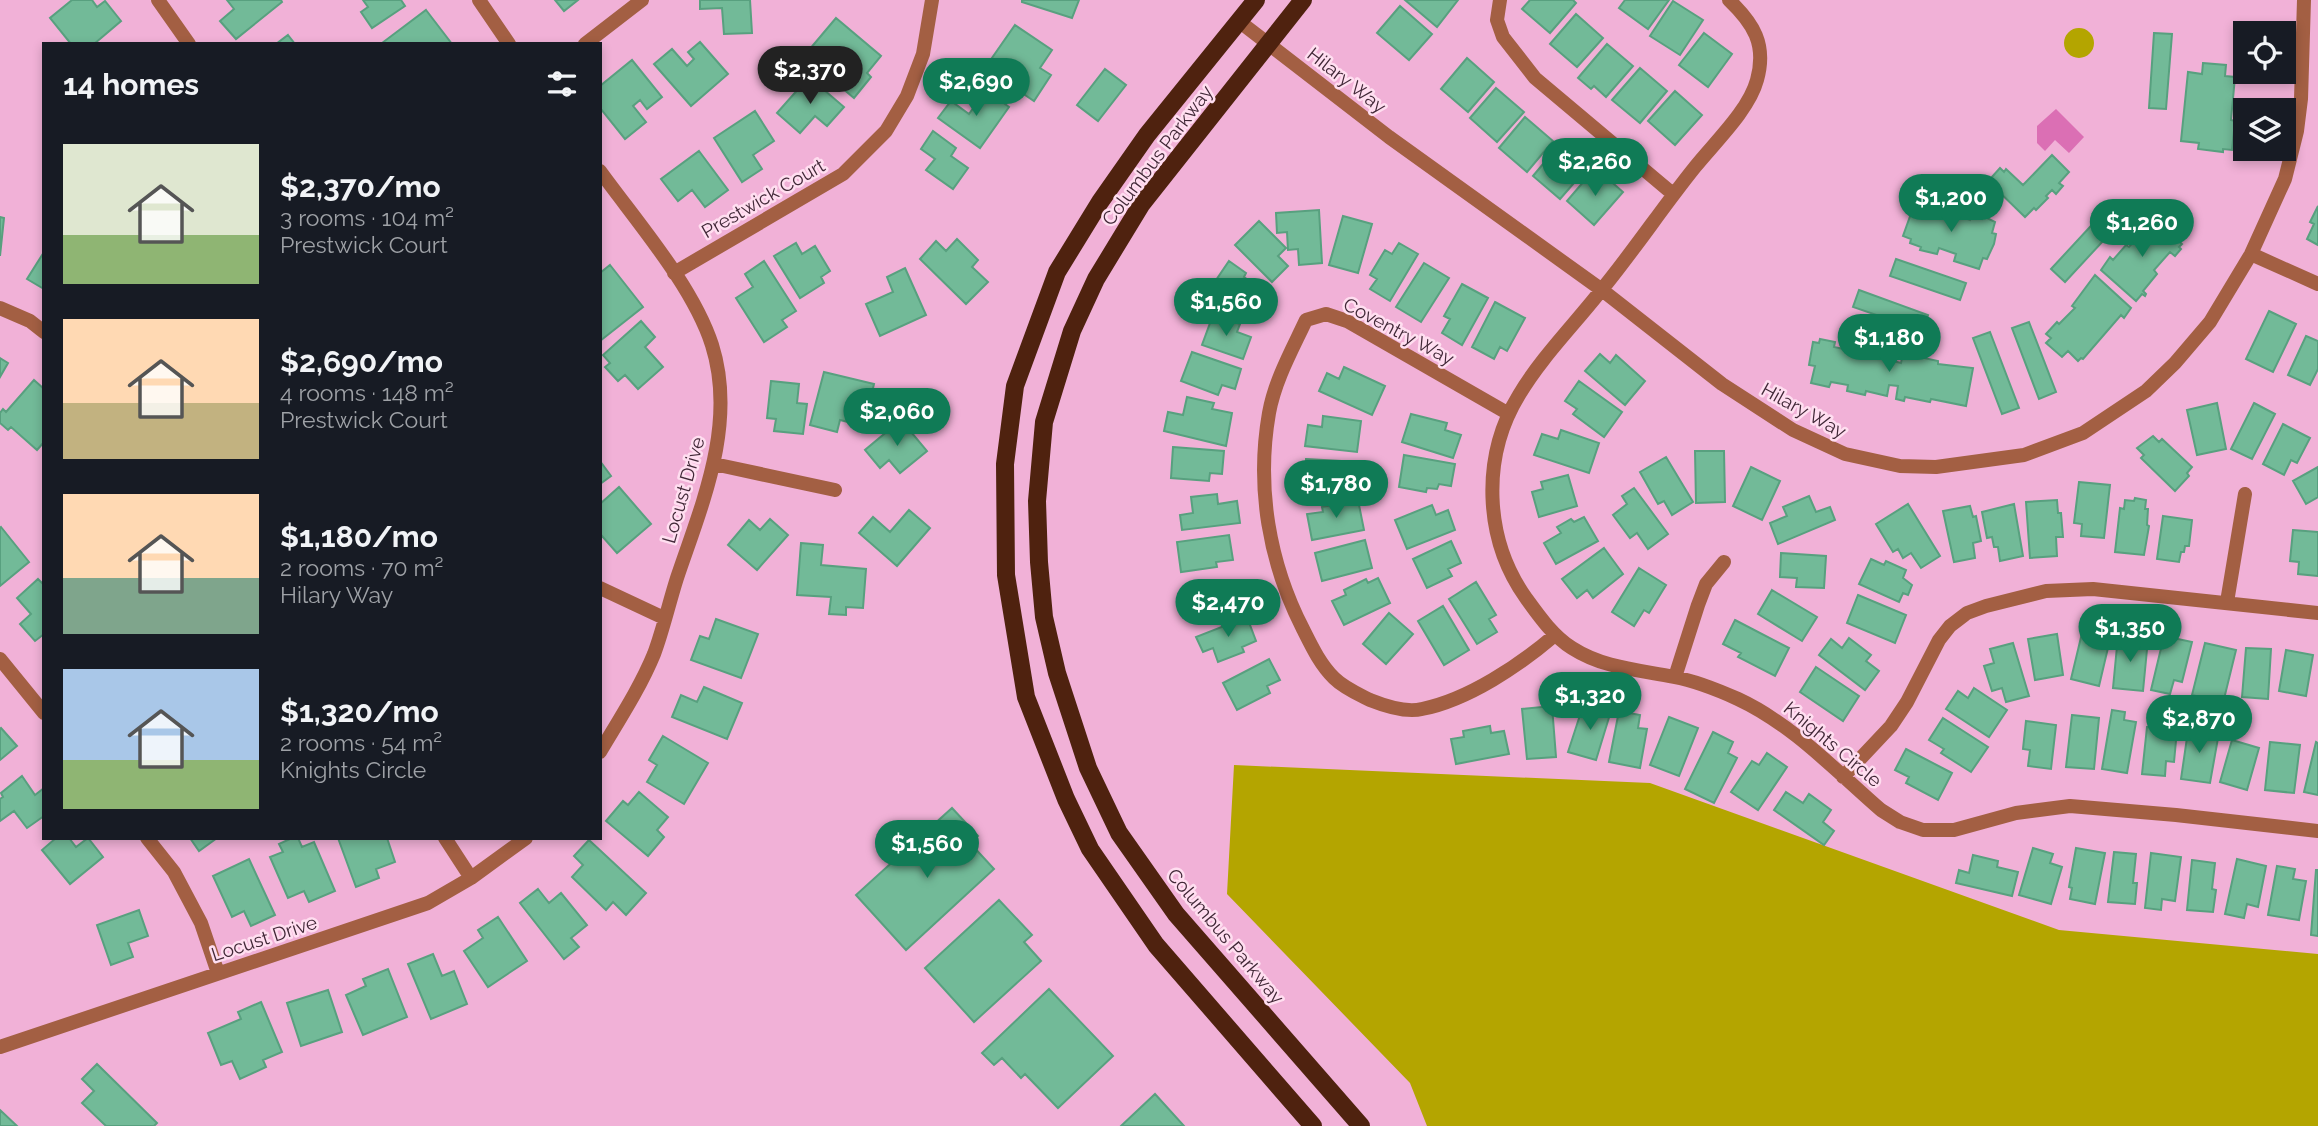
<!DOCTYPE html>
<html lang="en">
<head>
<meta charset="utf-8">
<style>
	:root { --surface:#171b24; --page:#242831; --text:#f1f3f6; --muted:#9ea1a6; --accent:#107b56 }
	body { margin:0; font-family:Raleway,sans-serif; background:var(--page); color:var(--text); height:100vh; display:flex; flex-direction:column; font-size:26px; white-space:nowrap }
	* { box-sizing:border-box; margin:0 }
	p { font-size:23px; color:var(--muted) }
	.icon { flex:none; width:38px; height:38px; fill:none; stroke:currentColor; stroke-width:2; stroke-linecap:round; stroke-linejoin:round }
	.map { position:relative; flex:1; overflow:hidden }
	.drawer { position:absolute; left:42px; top:42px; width:560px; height:798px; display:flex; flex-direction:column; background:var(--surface); border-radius:0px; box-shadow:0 4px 10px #0003 }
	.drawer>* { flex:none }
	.tools { position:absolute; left:2233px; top:21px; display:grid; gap:14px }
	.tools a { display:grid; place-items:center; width:63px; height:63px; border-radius:0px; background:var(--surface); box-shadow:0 4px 10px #0003; font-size:35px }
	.price { position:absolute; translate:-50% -60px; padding:0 16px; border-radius:24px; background:var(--accent); color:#fff; font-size:23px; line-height:46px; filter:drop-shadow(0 2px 4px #0008) }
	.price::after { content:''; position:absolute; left:50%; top:42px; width:21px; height:16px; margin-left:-10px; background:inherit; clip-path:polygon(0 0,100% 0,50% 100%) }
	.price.selected { background:#222; color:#fff }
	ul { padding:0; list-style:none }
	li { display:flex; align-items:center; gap:21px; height:175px; padding:0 21px }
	li span { display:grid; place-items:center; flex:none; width:196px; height:140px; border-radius:0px; color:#555 }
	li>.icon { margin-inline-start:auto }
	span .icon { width:84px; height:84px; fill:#fffc; stroke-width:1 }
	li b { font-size:30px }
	h2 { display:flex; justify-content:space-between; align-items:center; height:84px; padding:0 21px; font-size:30px }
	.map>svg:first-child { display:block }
	.green { fill:#b4a500 }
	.water { fill:#db6fb4 }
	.building { fill:#72ba98; stroke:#58a07f; stroke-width:2 }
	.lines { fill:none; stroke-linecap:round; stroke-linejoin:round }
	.street { stroke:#a35f43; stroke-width:14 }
	.primary { stroke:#4f220f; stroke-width:18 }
	.labels { text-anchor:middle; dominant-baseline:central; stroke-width:5; stroke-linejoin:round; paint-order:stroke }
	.street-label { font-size:19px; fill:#412837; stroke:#ffdef0 }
</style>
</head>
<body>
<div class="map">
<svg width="2318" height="1126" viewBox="0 0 2318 1126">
	<rect width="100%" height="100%" fill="#f1b1d7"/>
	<!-- green -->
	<path class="green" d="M2064 43a15 15 0 1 1 30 0a15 15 0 1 1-30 0Z
		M1234 765 1650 783 2059 930 2318 954V1126H1427L1410 1083 1227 894Z"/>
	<!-- water -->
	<path class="water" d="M2056 109 2084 137 2069 153 2055 140 2045 151 2037 143V126Z"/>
	<!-- building -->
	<path class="building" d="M72 0H92L97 7 105 1 121 21 94 44H71L50 18Z
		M227 0H281L282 2 236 39 220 21 234 9Z
		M363 0H401L405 6 372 28 361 12 368 7Z
		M555 0H578L564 11Z
		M700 0H750L752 33 724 34 722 8 700 9Z
		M1022 0H1079L1072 18 1022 2Z
		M1405 0H1458L1437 27Z
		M1530 0H1573L1576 3 1550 33 1522 9Z
		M1625 0H1669L1648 29 1619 8Z
		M1673 1 1703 20 1680 55 1650 36Z
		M1400 6 1432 34 1409 60 1377 33Z
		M426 10 452 44H383L382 43Z
		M1576 14 1603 38 1577 67 1550 44Z
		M836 18 881 56 867 73 871 77 854 98 804 56Z
		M1015 25 1052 50 1040 68 1051 75 1034 101 985 68Z
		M1704 33 1732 54 1708 87 1679 65Z
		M2154 33 2172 34 2166 109 2149 108Z
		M288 35 295 44H276Z
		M700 42 728 74 691 106 654 64 672 49 687 66 694 59 688 52Z
		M1607 44 1633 66 1606 97 1594 86 1591 89 1578 78Z
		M1467 58 1494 82 1468 112 1441 89Z
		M632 60 662 97 647 109 640 100 633 106 646 122 625 139 600 108V86Z
		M2203 63 2226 65 2225 76 2235 77 2231 120 2235 121 2232 150 2223 149V152L2198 149 2199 143 2181 141 2188 72 2202 74Z
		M1640 68 1667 91 1640 123 1612 100Z
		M1105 69 1126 85 1098 121 1077 105Z
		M809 77 844 107 827 126 815 116 800 133 777 113Z
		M1496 88 1524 112 1497 142 1470 118Z
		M986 90 1009 107 980 148 938 118 951 101 969 114Z
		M1675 91 1702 115 1675 145 1648 121Z
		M755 111 774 141 753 155 762 169 742 182 714 138Z
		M1525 117 1553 141 1527 172 1499 148Z
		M933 131 956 148 951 156 968 168 953 189 926 170 935 159 921 149Z
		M1559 145 1587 168 1560 199 1533 176Z
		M699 151 728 190 705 207 692 190 678 201 661 179Z
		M2052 155 2069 172 2059 183 2063 186 2056 194 2052 190 2046 196 2048 198 2036 210 2034 208 2025 217 1991 184 1994 181 1991 178 2000 168 2004 172 2006 169 2023 185Z
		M1591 173 1602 184 1607 178 1623 192 1594 225 1567 201Z
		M1929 199 1952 207 1951 213 1970 220 1971 215 1982 219 1983 216 1995 222 1992 233 1996 234 1994 244 1987 259 1983 258 1979 269 1954 261 1956 254 1939 248 1937 254 1920 250 1921 247 1910 243 1911 239 1903 236 1913 208 1925 210Z
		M2318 206V245L2307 239 2314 224 2310 222Z
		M1319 210 1322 263 1299 265 1298 249 1288 250 1287 232 1277 233 1276 213Z
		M2102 214 2116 227 2065 282 2051 269Z
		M1343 216 1372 224 1358 273 1329 265Z
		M0 217 4 218 0 256Z
		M2153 218 2182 244 2179 247 2181 249 2175 256 2170 252 2154 270 2157 274 2143 291 2146 294 2145 296 2142 294 2136 301 2101 270 2110 257 2113 260 2126 245 2129 247 2144 230 2141 228Z
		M1259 221 1286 248 1278 256 1288 266 1272 282 1235 245Z
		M957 239 978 260 972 267 988 282 966 304 920 259 936 241 946 251Z
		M796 243 802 254 815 246 830 271 821 277 824 283 800 298 774 256Z
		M1399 243 1418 254 1390 301 1370 289 1377 279 1370 275 1385 250 1392 254Z
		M44 252V289L27 279Z
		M1896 259 1966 283 1960 300 1890 276Z
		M764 261 796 311 782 320 787 327 764 342 736 298 753 287 745 274Z
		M1229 261 1246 273 1244 277 1266 293 1253 312 1244 305 1241 307 1234 302 1231 306 1221 299 1225 295 1212 286Z
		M1424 263 1449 278 1421 322 1396 307Z
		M610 265 643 307 600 341V273Z
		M905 268 926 315 880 336 866 304 893 292 887 277Z
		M2095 275 2131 308 2124 318 2121 315 2083 359 2081 358 2078 361 2068 351 2062 357 2046 343 2051 338 2046 334 2057 322 2059 324 2075 308 2072 306Z
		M1462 284 1488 298 1462 345 1442 333 1450 319 1444 316Z
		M1859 290 1928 315 1923 331 1853 307Z
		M1495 302 1525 318 1507 351 1500 347 1494 359 1472 347Z
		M2269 311 2296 324 2273 372 2246 359Z
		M1213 315 1240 324 1237 332 1251 337 1243 359 1202 345Z
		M641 321 655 337 645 347 663 367 638 389 625 375 618 381 605 367 610 363 603 355Z
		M2029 322 2056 392 2039 399 2012 328Z
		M1990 332 2019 408 2002 414 1973 338Z
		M2306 336 2318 341V369L2310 385 2288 375Z
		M1820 339 1835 342 1834 347 1858 352 1859 347 1881 350 1882 346 1895 350 1893 361 1901 363 1903 353 1910 354 1912 351 1916 353 1915 356 1938 361V364L1973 368 1966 406 1931 399 1930 402 1905 397 1904 401 1896 399 1898 386 1889 385 1887 396 1866 391 1865 395 1847 391 1848 385 1831 382 1829 387 1811 383 1815 366 1809 365 1813 342 1819 343Z
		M1192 352 1241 369 1235 389 1222 385 1218 395 1181 381Z
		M1600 354 1610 363 1616 355 1645 381 1625 405 1585 371Z
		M0 358 8 363 0 377Z
		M1344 367 1385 386 1372 415 1319 391 1327 373 1339 379Z
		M824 372 874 384 864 426 840 420 837 432 810 425Z
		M34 380 44 389V442L37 450 11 427 8 430 0 423V413L3 409 6 412Z
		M771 381 799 384 797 403 807 404 803 434 774 431 776 419 767 418Z
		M1579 381 1622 412 1604 437 1573 414 1577 409 1565 401Z
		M1187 397 1214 403 1212 409 1232 413 1226 446 1164 431 1168 412 1183 415Z
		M2217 403 2226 449 2197 455 2187 410Z
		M2254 403 2275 414 2252 459 2231 449Z
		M1411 414 1447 423 1445 430 1461 435 1453 458 1402 442Z
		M1323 416 1361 421 1357 452 1305 446 1308 425 1322 427Z
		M901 420 927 451 900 473 889 460 880 468 865 450Z
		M2283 424 2310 438 2297 463 2291 460 2284 475 2263 464Z
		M1561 430 1599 443 1589 473 1534 455 1542 434 1558 439Z
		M2153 436 2159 442 2162 439 2192 467 2187 473 2189 476 2175 491 2141 458 2144 455 2137 448Z
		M1173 447 1224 451 1222 474 1210 473 1209 481 1171 478Z
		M1695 451H1724L1725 502 1696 503Z
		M1404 455 1455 464 1451 486 1439 484 1437 489 1427 488 1426 492 1399 487Z
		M1666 457 1693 502 1672 515 1664 501 1658 504 1640 472Z
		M1306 459 1358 462 1356 492 1304 489Z
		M600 461 611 476 600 484Z
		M1751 467 1780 481 1762 520 1733 506Z
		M2318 467V497L2306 504 2293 481Z
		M1568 475 1577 506 1539 517 1532 492 1543 489 1541 482Z
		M2079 482 2110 485 2104 538 2081 536 2082 524 2074 523Z
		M619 487 651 524 617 553 602 536 600 538V504Z
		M1634 488 1668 534 1648 549 1637 533 1630 538 1613 515 1627 504 1622 496Z
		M1217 494 1218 504 1237 501 1240 523 1182 530 1180 515 1193 513 1191 497Z
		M1809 496 1816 512 1830 507 1835 520 1778 544 1770 523 1787 516 1783 507Z
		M2135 498 2146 500 2145 509H2148L2147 525 2149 526 2144 555 2115 552 2120 508 2124 509 2125 500 2134 501Z
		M1358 500 1364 530 1312 540 1307 514 1323 512 1322 507Z
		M2057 500 2058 513H2061L2063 537H2056L2057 556 2030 558 2026 502Z
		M1908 504 1940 556 1921 568 1911 553 1903 558 1898 549 1893 552 1876 524Z
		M2014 504 2023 556 2000 561 1998 547H1994L1992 537 1987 538 1982 512Z
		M1432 505 1436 515 1448 510 1455 530 1407 549 1395 520Z
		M1970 506 1973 517 1976 516 1981 541 1973 543 1975 558 1954 562 1943 511Z
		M909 510 930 528 897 566 859 533 873 517 890 532Z
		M2163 516 2192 520 2189 546H2185L2184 552H2181L2179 562 2157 559Z
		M1584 517 1598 541 1556 564 1544 543 1561 533 1557 527 1571 519 1574 522Z
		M770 519 788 535 757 570 728 545 749 520 760 530Z
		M1 527 29 562 0 586V528Z
		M2293 530 2318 532V576L2298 574 2299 562 2290 561Z
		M1229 535 1233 560 1216 562 1217 567 1181 572 1177 542Z
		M1365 540 1372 568 1322 581 1315 553Z
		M1451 541 1461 563 1448 569 1452 576 1427 588 1413 559Z
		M801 543 823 545 821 565 866 569 863 608 846 607V615L829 614 831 597 797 595Z
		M1604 548 1623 574 1593 598 1587 590 1577 598 1562 579Z
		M1781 553 1826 556 1824 588 1796 587 1797 578 1780 577Z
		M1871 559 1884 565 1886 561 1906 570 1903 578 1912 585 1908 595 1903 593 1899 602 1859 584Z
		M1639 568 1666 585 1649 613 1644 610 1634 626 1612 612Z
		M1378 578 1390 603 1344 625 1332 601 1346 595 1344 590 1366 579 1368 583Z
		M38 579 44 585V634L35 641 20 624 31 614 17 598Z
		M1238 582 1246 608 1198 622 1189 592 1216 583 1218 588Z
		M1476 582 1496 615 1489 619 1497 632 1477 644 1449 599Z
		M1772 590 1817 617 1802 641 1758 614Z
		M1858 595 1906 615 1895 643 1847 623Z
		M1443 606 1469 650 1444 665 1418 621Z
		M1389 613 1413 634 1386 664 1363 644Z
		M1247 617 1256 641 1242 647 1244 652 1218 662 1213 648 1203 652 1196 637Z
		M716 619 758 634 741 678 691 660 700 636 709 639Z
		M1735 620 1789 648 1775 676 1738 657 1741 653 1723 644Z
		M2083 629 2111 635 2099 686 2071 679Z
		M2057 634 2063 675 2035 680 2028 639Z
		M2118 636 2148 639 2143 691 2113 688Z
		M2164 636 2192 642 2182 682 2174 680 2170 694 2151 690Z
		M1849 638 1871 655 1866 661 1879 671 1865 690 1819 655 1831 639 1842 648Z
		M2013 643 2029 696 2006 702 2002 688 1992 691 1984 666 1994 663 1990 649Z
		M2205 643 2236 650 2223 703 2192 695Z
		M2246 648 2271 649 2268 699 2242 697Z
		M2286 650 2313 655 2306 696 2279 691Z
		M1269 659 1280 680 1267 686 1270 693 1237 710 1223 683Z
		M1816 667 1859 696 1843 721 1800 692Z
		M704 687 742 703 727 739 672 717 681 695 697 702Z
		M1974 688 2007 710 1989 737 1946 709 1958 691 1968 698Z
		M1584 703 1611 711 1596 760 1568 752Z
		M1552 706 1556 757 1527 759 1522 709Z
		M2112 710 2125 712 2124 720 2136 722 2127 773 2102 769Z
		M1619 711 1640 715 1638 728 1647 729 1640 768 1609 762Z
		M2072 715 2099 718 2094 769 2066 767Z
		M1669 717 1698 728 1679 776 1650 765Z
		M1943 718 1988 747 1971 772 1941 753 1944 749 1929 740Z
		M2026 721 2056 725 2051 769 2028 766 2030 750 2023 749Z
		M2189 724 2208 727 2207 736 2218 738 2210 783 2181 779Z
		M1490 726 1491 733 1504 731 1509 754 1456 764 1451 739 1464 737 1463 731Z
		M2147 727 2177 730 2174 762 2166 761 2165 776 2142 774Z
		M1 728 17 746 0 760V729Z
		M1713 732 1733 742 1728 753 1737 758 1714 803 1685 789Z
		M663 736 708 763 684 804 647 782 657 765 649 760Z
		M2232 740 2259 748 2247 790 2220 782Z
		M2270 742 2300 745 2294 793 2265 790Z
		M2316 742 2318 743V795L2304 792Z
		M1906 749 1952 773 1938 800 1906 783 1909 777 1895 770Z
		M1767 753 1787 767 1758 810 1731 792 1752 761 1759 765Z
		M22 776 35 795 44 788V816L27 828 14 811 0 821V799L3 797 1 793Z
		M639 792 668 817 657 830 664 837 648 856 606 821 623 801 628 805Z
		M1786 792 1803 803 1809 794 1831 810 1823 822 1834 831 1824 845 1774 810Z
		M952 808 978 836 970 843 994 869 906 950 856 895Z
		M56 838H69L76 847 88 838 103 857 70 884 42 850Z
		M190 838H217L199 851Z
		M292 838H298L302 847 314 842 335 891 309 902 304 891 288 898 270 857 283 852 279 844Z
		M338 838H387L395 862 376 869 379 878 356 887Z
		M589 840 646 893 626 915 613 902 606 910 572 877 583 865 574 856Z
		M2033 848 2053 854 2050 863 2062 867 2051 904 2019 895Z
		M2076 848 2105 853 2095 904 2070 899 2072 888 2069 887Z
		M2114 852 2136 854 2133 883H2137L2135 904 2108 902Z
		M2151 853 2181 857 2175 901 2162 899 2161 910 2145 908Z
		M1973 855 1998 861 1997 867 2018 872 2012 896 1956 883 1959 870 1969 873Z
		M249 859 275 915 251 926 244 911 232 917 213 876Z
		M2237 859 2266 866 2258 907 2247 904 2244 918 2225 914Z
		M2192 860 2215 863 2212 889 2216 890 2213 912 2187 910Z
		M2277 866 2295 869 2293 879 2306 881 2299 920 2268 915Z
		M2316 870H2318V936L2311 935Z
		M538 889 549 903 561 893 587 925 571 938 579 947 564 959 520 903Z
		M999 900 1032 935 1024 942 1041 961 974 1022 925 968Z
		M139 910 148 936 128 943 133 957 111 965 97 925Z
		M498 917 527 961 488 987 464 951 483 938 478 930Z
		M433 954 442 976 454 971 467 1004 431 1019 408 964Z
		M388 969 407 1017 363 1035 346 995 366 986 363 979Z
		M1049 989 1113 1056 1058 1108 1025 1074 1021 1078 1002 1058 994 1065 982 1053Z
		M328 990 342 1032 301 1046 287 1003Z
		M261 1002 282 1052 263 1060 266 1067 240 1079 232 1061 221 1065 208 1033 241 1019 238 1012Z
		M97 1064 157 1123 154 1126H106L82 1103 94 1091 82 1079Z
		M1155 1094 1184 1126H1121Z
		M0 1110 17 1126H0Z"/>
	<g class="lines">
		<!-- street -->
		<path class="street" d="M158 0 189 44
			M479 0 509 44
			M1500 0 1497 20 1503 37 1535 78 1673 194
			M1729 0C1753 23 1767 44 1757 80 1749 110 1715 142 1695 167 1662 208 1633 252 1599 293 1572 327 1541 358 1519 395 1481 457 1484 539 1526 598 1539 616 1553 636 1572 648 1603 668 1639 670 1674 677 1696 681 1718 690 1738 699 1792 724 1836 771 1881 810L1900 822 1923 830H1954L2016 813 2070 806 2176 815 2318 831
			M1240 22 1389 137 1602 290 1722 384 1793 430 1845 454 1900 466 1936 467 2024 455 2083 433 2146 391 2175 363 2210 322 2251 254 2285 179 2297 131 2301 99 2304 0
			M585 44 642 0
			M600 171C637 222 693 286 712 345 737 424 702 504 677 578 669 603 663 630 654 654 640 688 619 720 600 752
			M2251 254 2318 284
			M674 273 843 174 886 131 907 96 923 54 932 0
			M0 308 30 321 44 332
			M1509 414 1347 321 1326 314 1306 320C1292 350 1275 380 1269 413 1256 487 1269 563 1303 629 1312 647 1320 664 1334 678 1344 688 1358 694 1370 700 1385 706 1406 713 1422 709 1468 700 1520 665 1555 635
			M714 464 835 490
			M600 588 664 618
			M2227 602 2245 494
			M0 659 44 713
			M1675 677 1698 605 1706 584 1724 562
			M1843 777 1891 726 1907 702 1939 640 1950 626 1967 613 1986 606 2046 591 2093 589 2318 613
			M147 838 174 872 201 923 218 973
			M445 838 471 878
			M0 1047 428 903 471 878 526 838"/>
		<!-- primary -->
		<path class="primary" d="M1256 0 1147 135 1100 202 1057 272 1015 386 1005 464 1006 575 1026 697 1066 799 1090 849 1156 945 1313 1126
			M1303 0 1141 205 1096 279 1072 331 1044 422 1037 501 1039 562 1044 617 1057 673 1088 768 1119 833 1176 914 1361 1126"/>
	</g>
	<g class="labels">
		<!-- street labels -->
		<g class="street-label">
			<text transform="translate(1347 80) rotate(38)">Hilary Way</text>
			<text transform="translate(1157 155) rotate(-53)">Columbus Parkway</text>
			<text transform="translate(763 198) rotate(-30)">Prestwick Court</text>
			<text transform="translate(1399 331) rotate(28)">Coventry Way</text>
			<text transform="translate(1804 410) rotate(29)">Hilary Way</text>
			<text transform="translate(683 490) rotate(-74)">Locust Drive</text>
			<text transform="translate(1833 744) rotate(40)">Knights Circle</text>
			<text transform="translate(1226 936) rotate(50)">Columbus Parkway</text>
			<text transform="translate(264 938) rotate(-18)">Locust Drive</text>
		</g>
	</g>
</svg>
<div class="tools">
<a><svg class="icon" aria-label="locate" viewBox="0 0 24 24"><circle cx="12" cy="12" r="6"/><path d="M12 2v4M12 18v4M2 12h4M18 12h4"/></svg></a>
<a><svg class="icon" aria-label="layers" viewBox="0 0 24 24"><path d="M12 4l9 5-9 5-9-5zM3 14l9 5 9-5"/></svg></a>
</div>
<b class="price selected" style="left:810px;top:106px">$2,370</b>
<b class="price" style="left:976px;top:118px">$2,690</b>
<b class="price" style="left:1595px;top:198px">$2,260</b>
<b class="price" style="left:1951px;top:234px">$1,200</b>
<b class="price" style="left:2142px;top:259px">$1,260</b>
<b class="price" style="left:1226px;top:338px">$1,560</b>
<b class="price" style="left:1889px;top:374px">$1,180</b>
<b class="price" style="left:897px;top:448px">$2,060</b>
<b class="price" style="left:1336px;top:520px">$1,780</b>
<b class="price" style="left:1228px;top:639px">$2,470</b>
<b class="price" style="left:2130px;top:664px">$1,350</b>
<b class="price" style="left:1590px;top:732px">$1,320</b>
<b class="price" style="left:2199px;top:755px">$2,870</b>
<b class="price" style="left:927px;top:880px">$1,560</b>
<section class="drawer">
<h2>14 homes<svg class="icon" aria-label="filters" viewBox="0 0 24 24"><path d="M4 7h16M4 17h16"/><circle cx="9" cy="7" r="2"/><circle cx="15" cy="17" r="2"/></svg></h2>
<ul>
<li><span style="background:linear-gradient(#dfe7d0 65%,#8fb573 0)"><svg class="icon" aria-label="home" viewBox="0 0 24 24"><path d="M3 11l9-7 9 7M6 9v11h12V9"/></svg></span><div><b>$2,370/mo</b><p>3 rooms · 104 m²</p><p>Prestwick Court</p></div></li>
<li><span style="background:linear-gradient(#ffd9b3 60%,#c2b280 0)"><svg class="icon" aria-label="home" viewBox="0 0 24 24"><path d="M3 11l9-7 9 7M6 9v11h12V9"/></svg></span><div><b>$2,690/mo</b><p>4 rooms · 148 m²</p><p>Prestwick Court</p></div></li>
<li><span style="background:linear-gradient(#ffd9b3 60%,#7fa58c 0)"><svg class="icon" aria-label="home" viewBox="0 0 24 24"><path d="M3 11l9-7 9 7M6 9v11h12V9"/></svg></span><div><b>$1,180/mo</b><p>2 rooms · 70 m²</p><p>Hilary Way</p></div></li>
<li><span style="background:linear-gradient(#a9c7e8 65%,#8fb573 0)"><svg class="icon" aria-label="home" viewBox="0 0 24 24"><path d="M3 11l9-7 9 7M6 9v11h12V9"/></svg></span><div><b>$1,320/mo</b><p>2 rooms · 54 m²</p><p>Knights Circle</p></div></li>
</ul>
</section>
</div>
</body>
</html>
